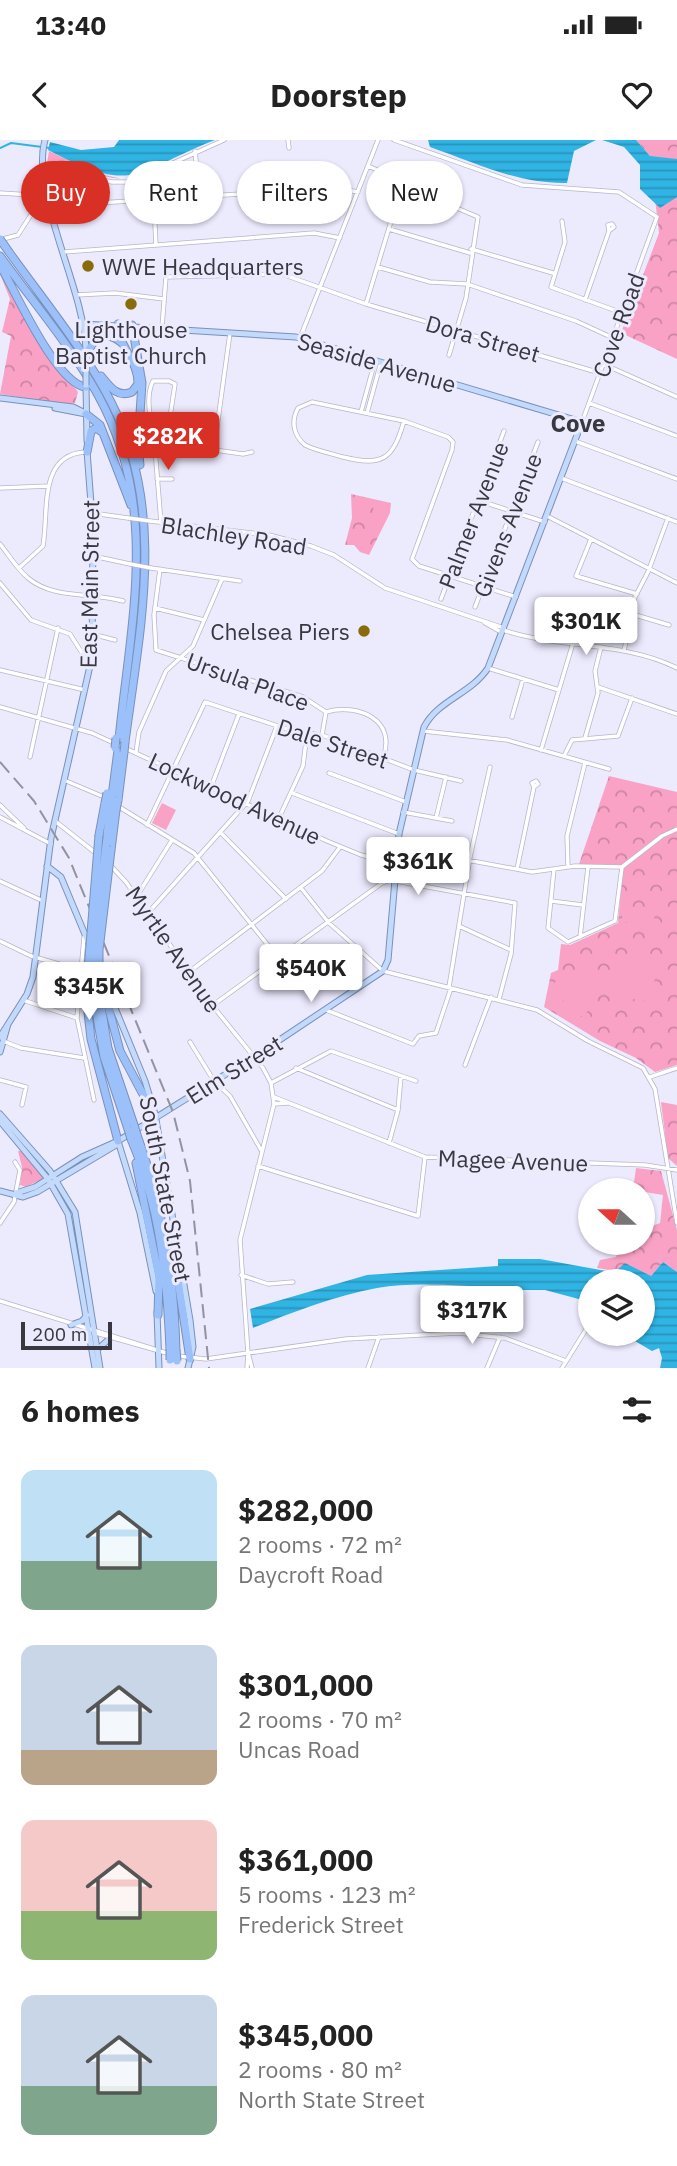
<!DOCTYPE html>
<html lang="en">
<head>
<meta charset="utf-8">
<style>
	:root { --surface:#fff; --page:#f2f2f2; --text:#222; --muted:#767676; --accent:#d93025 }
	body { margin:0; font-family:"IBM Plex Sans",sans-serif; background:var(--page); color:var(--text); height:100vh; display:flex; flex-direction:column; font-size:26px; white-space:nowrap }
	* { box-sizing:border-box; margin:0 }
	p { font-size:23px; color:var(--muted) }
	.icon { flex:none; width:38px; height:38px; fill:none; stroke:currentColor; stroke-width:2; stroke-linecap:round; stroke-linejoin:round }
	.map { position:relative; height:1228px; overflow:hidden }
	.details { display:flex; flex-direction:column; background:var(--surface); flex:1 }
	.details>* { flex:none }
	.banner { position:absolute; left:21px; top:21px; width:635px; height:63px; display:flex; gap:14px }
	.needle { width:46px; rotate:291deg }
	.controls { position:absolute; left:578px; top:1038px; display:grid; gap:14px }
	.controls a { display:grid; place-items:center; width:77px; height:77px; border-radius:50%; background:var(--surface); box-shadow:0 2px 5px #0004; font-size:35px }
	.scale { position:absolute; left:21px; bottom:18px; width:91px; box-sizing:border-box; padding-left:7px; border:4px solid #393841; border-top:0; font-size:19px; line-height:24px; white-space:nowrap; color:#393841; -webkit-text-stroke:5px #eceafd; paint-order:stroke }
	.price { position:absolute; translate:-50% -60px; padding:0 16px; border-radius:7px; background:#fff; color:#222; font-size:23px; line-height:46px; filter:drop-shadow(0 2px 4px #0008) }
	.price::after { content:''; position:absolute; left:50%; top:42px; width:21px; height:16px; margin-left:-10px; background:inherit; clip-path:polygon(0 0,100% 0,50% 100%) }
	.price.active { background:var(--accent); color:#fff }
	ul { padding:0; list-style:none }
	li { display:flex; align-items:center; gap:21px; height:175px; padding:0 21px }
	li span { display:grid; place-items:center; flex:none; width:196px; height:140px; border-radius:14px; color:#555 }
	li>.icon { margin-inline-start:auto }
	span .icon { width:84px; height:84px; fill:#fffc; stroke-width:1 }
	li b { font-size:30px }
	h2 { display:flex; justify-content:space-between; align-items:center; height:84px; padding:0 21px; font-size:30px }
	.chip { padding:0 24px; border-radius:32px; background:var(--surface); box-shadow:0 2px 5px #0004; font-size:24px; line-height:63px }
	.chip.active { background:var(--accent); color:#fff }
	.status { display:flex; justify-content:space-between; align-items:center; height:49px; padding:0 35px; background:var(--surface); direction:ltr }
	.status svg { height:19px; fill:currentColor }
	header { display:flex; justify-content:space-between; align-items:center; height:91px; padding:0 21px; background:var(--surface); font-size:32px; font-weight:700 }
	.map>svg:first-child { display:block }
	.forest { fill:url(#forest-crowns) }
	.garden { fill:#faa2c5 }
	.water { fill:url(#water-rules) }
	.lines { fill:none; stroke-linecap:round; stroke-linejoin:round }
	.stream { stroke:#2fb4e4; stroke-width:2 }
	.minor-casing { stroke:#b8b5cc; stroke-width:5 }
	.major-casing { stroke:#7991b9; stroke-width:7 }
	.highway-casing { stroke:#7991b9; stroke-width:9 }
	.minor { stroke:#fff; stroke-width:3.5 }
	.major { stroke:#c4dafc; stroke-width:5 }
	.highway { stroke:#9cc1fa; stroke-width:7 }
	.rail { stroke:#9392a0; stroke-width:2; stroke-dasharray:14 7; stroke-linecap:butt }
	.minor-bridge-casing { stroke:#b8b5cc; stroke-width:5; stroke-linecap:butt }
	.major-bridge-casing { stroke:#7991b9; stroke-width:7; stroke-linecap:butt }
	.highway-bridge-casing { stroke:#7991b9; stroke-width:9; stroke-linecap:butt }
	.minor-bridge { stroke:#fff; stroke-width:3.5 }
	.major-bridge { stroke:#c4dafc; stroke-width:5 }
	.highway-bridge { stroke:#9cc1fa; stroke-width:7 }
	.poi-dot { fill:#896b0a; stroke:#eceafd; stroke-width:2.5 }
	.labels { text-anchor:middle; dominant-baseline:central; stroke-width:6; stroke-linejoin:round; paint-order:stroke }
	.poi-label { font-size:23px; fill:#393841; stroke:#eceafd; text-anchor:start }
	.street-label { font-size:23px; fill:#393841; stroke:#eceafd }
	.neighbourhood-label { font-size:24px; font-weight:bold; fill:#393841; stroke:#eceafd }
</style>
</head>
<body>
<div class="status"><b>13:40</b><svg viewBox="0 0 49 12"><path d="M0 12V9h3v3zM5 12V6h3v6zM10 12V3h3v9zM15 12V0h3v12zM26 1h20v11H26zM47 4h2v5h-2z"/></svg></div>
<header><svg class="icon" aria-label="back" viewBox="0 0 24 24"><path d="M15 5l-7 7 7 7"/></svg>Doorstep<svg class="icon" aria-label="heart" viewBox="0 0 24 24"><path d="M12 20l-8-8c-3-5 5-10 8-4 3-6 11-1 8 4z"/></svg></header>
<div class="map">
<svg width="677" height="1228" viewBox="0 0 677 1228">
	<defs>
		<pattern id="forest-crowns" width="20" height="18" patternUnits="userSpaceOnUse" patternTransform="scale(1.75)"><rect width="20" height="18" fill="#faa2c5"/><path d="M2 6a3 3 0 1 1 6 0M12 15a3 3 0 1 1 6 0" fill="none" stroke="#cb85a2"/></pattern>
		<pattern id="water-rules" width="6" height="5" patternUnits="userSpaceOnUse" patternTransform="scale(1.75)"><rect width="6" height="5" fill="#2fb4e4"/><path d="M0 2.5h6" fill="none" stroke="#2993ba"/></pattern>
	</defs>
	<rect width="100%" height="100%" fill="#eceafd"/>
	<!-- forest -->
	<path class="forest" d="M636 0H677V219L621 193 659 93 650 16Z
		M49 11 93 32 121 39 51 28 47 23Z
		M0 134 35 196 78 252 75 263 66 265 0 254 11 196 2 192 10 159Z
		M351 354 391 363 390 373 369 415 360 412 354 405H345L352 378Z
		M609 636 677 652V925L655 932 636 918 600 901 544 867 551 833 558 830 561 804 570 805 618 783 623 728 579 724Z
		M661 962 677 965V1026L668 1018Z
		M18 1011H22L43 1035 42 1039 26 1047 20 1045 22 1027Z
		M636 1028 661 1031 677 1090V1132L663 1122 651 1136 597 1128 600 1120 616 1117 619 1103 642 1102V1090L660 1083 663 1055 633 1050Z"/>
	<!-- garden -->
	<path class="garden" d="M373 370a8 8 0 1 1 16 0a8 8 0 1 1-16 0Z
		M162 663 176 670 166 690 152 683Z
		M623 767 655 769 654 783 622 782Z
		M649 816 658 817 652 857 645 861 607 855C614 832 624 820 649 816Z
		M594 822C604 845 599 868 575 880L554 845 557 838Z"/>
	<!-- water -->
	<path class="water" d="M119 0H215C133 32 136 56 48 10L50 2 81 10 114 7Z
		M428 0H596L574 11 567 43C518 44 476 23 430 7Z
		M602 0H636L650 16 677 19V57L660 68 640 49V25L624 7Z
		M498 1119H540L606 1131H616L625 1123 651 1136 663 1122 677 1132V1228H660L662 1218 659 1208 652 1211 623 1194H642V1141H590V1162L545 1150H502V1147C461 1147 419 1141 377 1148 335 1156 293 1172 253 1188L250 1169 367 1135 498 1126Z"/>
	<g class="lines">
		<!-- stream -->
		<path class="stream" d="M0 8 11 3 50 8"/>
		<!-- minor casing -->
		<g class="minor-casing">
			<path id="minor" d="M288 0 289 8
				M394 0 522 45 619 52 657 77 582 282
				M195 11 200 58
				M368 26 389 35 402 45 478 77 466 158 449 215
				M44 31 54 30 112 42H131L224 0
				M42 32H59
				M0 53 32 55 38 68
				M562 81 565 102 551 147 622 173
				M155 85 156 105
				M389 89 470 113
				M3 99 18 95 34 70 51 66 335 48 358 52
				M471 109 553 133
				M64 112 314 93 340 98
				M378 127 430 142 467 144 576 181 613 198
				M76 155 115 153 164 159
				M585 160 609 91 608 85 612 84 614 87 609 91
				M366 164 402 45
				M162 187 166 137 282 134 366 164 600 233
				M300 198 378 0
				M603 224 677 257
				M153 241H169L175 244 170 277 165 283 153 284C148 272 147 253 153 241Z
				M589 263 677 296
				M361 272 375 221
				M367 273 381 222
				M404 281C393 319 383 327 343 317 330 313 317 311 305 305 293 295 291 281 298 268L312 262 404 281 448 297 453 302 452 310 412 419 419 426 516 457
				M153 284 161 383
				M177 301 187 306 243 314 252 312
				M575 301 677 339
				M214 309 230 193
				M561 338 677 382
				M157 339H172
				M0 348 49 346
				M480 361 545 382
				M92 373 128 378
				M547 376 677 443
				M150 381 269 395 311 406 334 415 385 448 504 488
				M591 399 576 436 637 454
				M0 404C9 415 17 429 28 438 54 460 93 452 123 461
				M93 416 130 424
				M19 428 43 406C49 371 38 315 85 312
				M151 428 240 441
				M160 429 154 475 156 510 303 557 326 572C359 563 397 580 383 618
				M0 443 31 480 70 494 89 524
				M441 459 504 291
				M572 460 631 477
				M475 467 538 302
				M155 468 204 480
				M632 474 669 485
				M485 483 501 492
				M503 490C560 509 623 501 677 528
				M92 494 115 500
				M624 511 635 457 648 432 668 378
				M488 528 559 550
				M0 530 85 550
				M598 547 677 574
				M0 567 92 593 327 701 361 715 396 724
				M512 577 523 539
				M423 591 507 600 609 629
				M322 595 326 572
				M585 598 598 553 595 531 601 507
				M541 610 573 503
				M136 612 139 592 166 531 193 506 222 439
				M564 616 572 600 618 596 632 558
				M30 617 58 488
				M329 633 406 662
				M64 640 104 657
				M211 647 239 574
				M292 653 399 694
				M0 665 24 688
				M116 665 194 713 279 819
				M403 672 452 681
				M0 677 51 704
				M279 678 303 626 307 593
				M436 678 446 637
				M55 681 97 714
				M147 685 205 562 293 591 322 595 414 630 461 641
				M220 692 286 759
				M397 707 532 732 575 726 622 727 662 696 677 689
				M111 726 126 742 212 865 263 928 271 943 274 964 240 1100 248 1213 252 1228
				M568 727 567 696 585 623
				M517 729 534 647 538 644 536 641 532 643 534 647
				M554 729 548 788 568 802 615 781 622 727
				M0 741 43 761
				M301 748 329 783 383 831 537 870 588 901 643 928 655 949 677 1083
				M137 756 172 700
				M551 761 583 765
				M148 773 248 661 277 586
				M459 786 511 810
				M84 797 77 878 94 960
				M580 797 588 727
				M0 801 31 816 83 831
				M189 832 322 731 340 707
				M449 847 470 717 490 627
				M23 860 77 878
				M213 865 382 743 390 740 515 763 511 814 499 859
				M326 870 413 904 419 896 436 893 451 848
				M3 901 21 908 84 918
				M190 902 214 941 230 956 261 1010
				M465 925 491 857
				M296 928 398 970
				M650 937 677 928
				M0 940 26 947 22 965
				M271 943 331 911 416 941
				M274 957 425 1017 645 1025 677 1030
				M274 964 288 963
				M389 1003 398 970 401 936
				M258 1026 418 1076 425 1017
				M0 1083 14 1062 20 1030 15 1022
				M241 1135 268 1144 293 1142
				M0 1161 157 1210
				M96 1193 170 1214
				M178 1216 206 1219 346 1199 458 1193 505 1198 566 1221
				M247 1228 248 1213
				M368 1228 379 1197
				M487 1228 500 1197
				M562 1228 590 1183"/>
		</g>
		<!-- major casing -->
		<g class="major-casing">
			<path id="major" d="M45 0C30 54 85 149 86 211
				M86 245 87 301
				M0 258 73 267 85 273
				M55 268 86 274
				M47 726 61 737 89 804
				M106 846 145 941 155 974 190 1180 193 1207 188 1228
				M0 897 27 854 33 837 51 698 92 517 93 390 87 311
				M0 912 8 884
				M0 974 50 1031 75 1072 100 1228
				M0 981 48 1039 68 1074 95 1228
				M118 1001 140 1073 156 1151
				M0 1051 23 1057 37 1052 116 1005V1002
				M16 1053 35 1047 82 1017 118 1001 260 913 383 831 388 820 399 694 424 587C438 560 471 554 488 528L582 282 296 197 84 184
				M157 1172 159 1228
				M71 1185 82 1181 87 1175
				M98 1209 109 1199"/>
		</g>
		<!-- highway casing -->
		<g class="highway-casing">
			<path id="highway" d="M9 112C44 161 84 209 111 262 167 371 140 487 125 602
				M0 116C33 162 71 206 98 255 160 367 131 479 119 599
				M0 125C15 151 57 245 86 247
				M132 185 142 243 138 304 140 325
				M86 215C94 198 106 189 122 203
				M101 236C110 247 117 258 132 252L138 244C139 221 117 205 118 184
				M86 274 100 285 131 365
				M87 312 91 291 96 288 102 292
				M112 656 118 610
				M118 660 124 612
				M99 695 105 663
				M106 705 110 667
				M111 710 116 670
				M86 854 91 899 118 1001
				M93 854 104 917 128 989
				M99 854 108 908 134 985
				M105 854 120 911 155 977
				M137 995C163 1066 174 1135 176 1210
				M131 999C160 1066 167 1137 170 1209
				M136 1023 159 1137 158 1175
				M171 1095 190 1219"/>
		</g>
		<!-- minor -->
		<use href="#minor" class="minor"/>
		<!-- major -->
		<use href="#major" class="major"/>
		<!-- highway -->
		<use href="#highway" class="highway"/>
		<!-- rail -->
		<path class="rail" d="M0 622 34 661 69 718 173 972 190 1041 209 1228"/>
		<!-- minor-bridge casing -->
		<g class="minor-bridge-casing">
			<path id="minor-bridge" d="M128 378 150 381
				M130 424 151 428"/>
		</g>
		<!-- major-bridge casing -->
		<g class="major-bridge-casing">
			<path id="major-bridge" d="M86 245V211"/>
		</g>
		<!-- highway-bridge casing -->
		<g class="highway-bridge-casing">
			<path id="highway-bridge" d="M0 99 9 112
				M115 608 116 598
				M124 612 125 602
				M105 663 107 653
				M110 667 112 656
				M116 670 118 660
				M103 838 105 854
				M86 854 99 695
				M93 854 94 807 106 705
				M99 854V810L111 710
				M134 985 137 995
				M128 989 131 999
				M170 1209V1220
				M176 1210 177 1221"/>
		</g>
		<!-- minor-bridge -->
		<use href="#minor-bridge" class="minor-bridge"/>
		<!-- major-bridge -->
		<use href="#major-bridge" class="major-bridge"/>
		<!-- highway-bridge -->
		<use href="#highway-bridge" class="highway-bridge"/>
	</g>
	<!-- markers -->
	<g class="poi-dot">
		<circle cx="88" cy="126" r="7"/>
		<circle cx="131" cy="164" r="7"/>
		<circle cx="364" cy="491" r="7"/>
	</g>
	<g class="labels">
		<!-- poi labels -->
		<g class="poi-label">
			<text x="102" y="126">WWE Headquarters</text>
			<text x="131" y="189" text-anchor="middle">Lighthouse<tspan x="131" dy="26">Baptist Church</tspan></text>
			<text x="350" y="491" text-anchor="end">Chelsea Piers</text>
		</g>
		<!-- street labels -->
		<g class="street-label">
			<text transform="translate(618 185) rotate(-70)">Cove Road</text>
			<text transform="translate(483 198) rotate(16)">Dora Street</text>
			<text transform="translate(377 222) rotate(16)">Seaside Avenue</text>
			<text transform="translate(473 375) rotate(-69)">Palmer Avenue</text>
			<text transform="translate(507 385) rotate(-69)">Givens Avenue</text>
			<text transform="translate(234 395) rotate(9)">Blachley Road</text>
			<text transform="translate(89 444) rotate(-89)">East Main Street</text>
			<text transform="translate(248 541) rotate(20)">Ursula Place</text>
			<text transform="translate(333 603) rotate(18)">Dale Street</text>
			<text transform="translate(235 658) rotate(25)">Lockwood Avenue</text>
			<text transform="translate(174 809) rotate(55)">Myrtle Avenue</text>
			<text transform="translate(234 929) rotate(-32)">Elm Street</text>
			<text transform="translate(513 1020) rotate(2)">Magee Avenue</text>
			<text transform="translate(166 1049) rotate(79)">South State Street</text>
		</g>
		<!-- neighbourhood labels -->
		<g class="neighbourhood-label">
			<text x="578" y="283">Cove</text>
		</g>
	</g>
</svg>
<div class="controls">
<a><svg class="needle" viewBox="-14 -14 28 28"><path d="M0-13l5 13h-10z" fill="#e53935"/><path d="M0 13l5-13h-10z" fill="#767676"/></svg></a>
<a><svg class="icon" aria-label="layers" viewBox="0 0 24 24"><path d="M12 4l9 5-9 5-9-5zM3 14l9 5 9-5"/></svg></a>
</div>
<div class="scale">200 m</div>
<b class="price active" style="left:168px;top:332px">$282K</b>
<b class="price" style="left:586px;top:517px">$301K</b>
<b class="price" style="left:418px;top:757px">$361K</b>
<b class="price" style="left:311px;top:864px">$540K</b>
<b class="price" style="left:89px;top:882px">$345K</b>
<b class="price" style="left:472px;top:1206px">$317K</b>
<div class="banner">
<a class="chip active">Buy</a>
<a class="chip">Rent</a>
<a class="chip">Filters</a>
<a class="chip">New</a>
</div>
</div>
<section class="details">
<h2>6 homes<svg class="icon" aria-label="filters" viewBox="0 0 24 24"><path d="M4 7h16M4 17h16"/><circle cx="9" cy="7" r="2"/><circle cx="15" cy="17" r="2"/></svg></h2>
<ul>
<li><span style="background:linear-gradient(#bfe0f5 65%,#7fa58c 0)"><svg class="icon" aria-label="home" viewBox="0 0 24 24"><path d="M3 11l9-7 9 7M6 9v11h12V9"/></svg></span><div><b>$282,000</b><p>2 rooms · 72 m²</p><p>Daycroft Road</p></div></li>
<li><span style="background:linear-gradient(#c9d6e8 75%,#b9a48a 0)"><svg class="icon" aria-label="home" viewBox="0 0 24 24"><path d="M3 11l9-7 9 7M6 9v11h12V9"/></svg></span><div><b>$301,000</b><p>2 rooms · 70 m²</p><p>Uncas Road</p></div></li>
<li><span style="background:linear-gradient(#f6c9c9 65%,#8fb573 0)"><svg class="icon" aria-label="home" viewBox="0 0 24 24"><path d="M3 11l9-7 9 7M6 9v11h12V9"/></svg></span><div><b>$361,000</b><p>5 rooms · 123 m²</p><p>Frederick Street</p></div></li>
<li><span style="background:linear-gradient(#c9d6e8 65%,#7fa58c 0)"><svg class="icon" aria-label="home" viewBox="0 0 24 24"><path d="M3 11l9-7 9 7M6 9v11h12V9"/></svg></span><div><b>$345,000</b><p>2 rooms · 80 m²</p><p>North State Street</p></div></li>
</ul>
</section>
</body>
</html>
